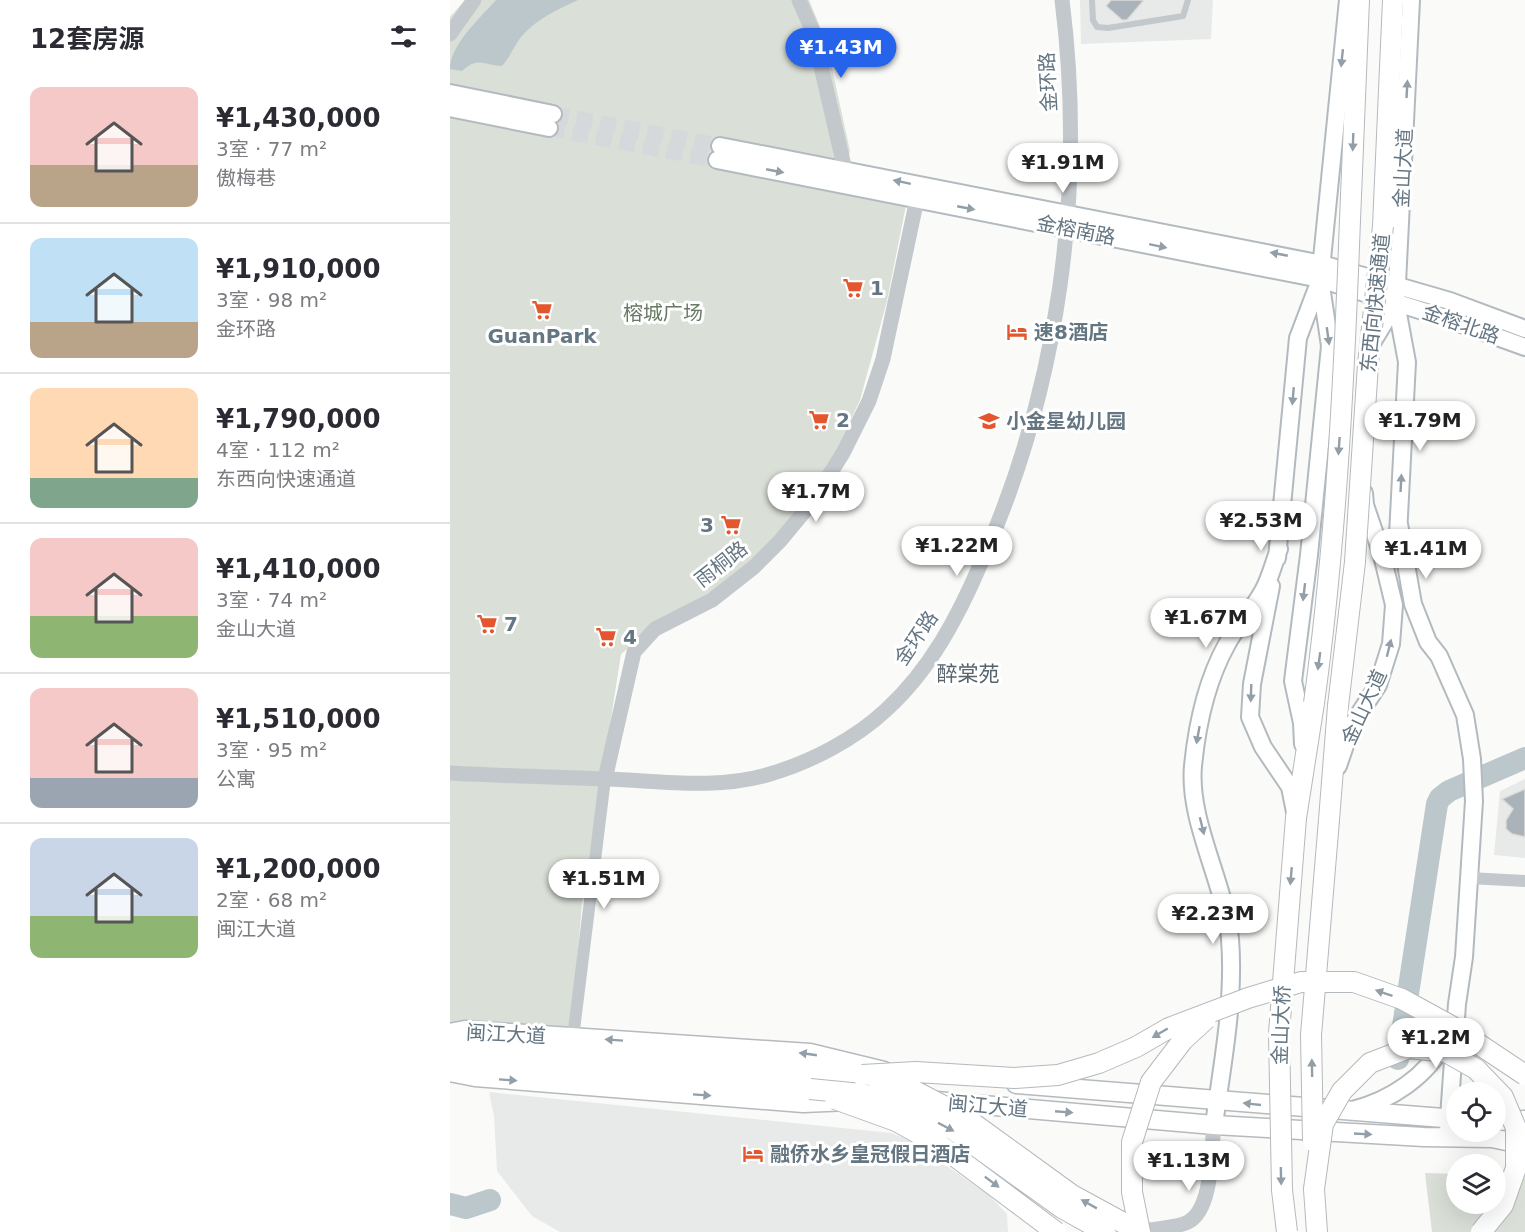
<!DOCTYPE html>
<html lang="zh">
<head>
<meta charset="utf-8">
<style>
	:root { --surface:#fff; --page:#f7f7f7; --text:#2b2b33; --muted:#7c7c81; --line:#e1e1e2; --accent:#2563eb }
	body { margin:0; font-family:"DejaVu Sans","Noto Sans SC",sans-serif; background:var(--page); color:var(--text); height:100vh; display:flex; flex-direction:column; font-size:22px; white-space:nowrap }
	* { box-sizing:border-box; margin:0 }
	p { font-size:20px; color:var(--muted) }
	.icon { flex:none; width:33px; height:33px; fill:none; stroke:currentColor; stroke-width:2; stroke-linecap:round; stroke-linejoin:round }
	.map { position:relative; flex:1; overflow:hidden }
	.side { display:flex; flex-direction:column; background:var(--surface); width:450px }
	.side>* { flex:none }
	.fabs { position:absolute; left:996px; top:1082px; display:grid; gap:12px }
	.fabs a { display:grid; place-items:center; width:60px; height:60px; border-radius:50%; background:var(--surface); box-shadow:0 6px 24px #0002; font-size:30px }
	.price { position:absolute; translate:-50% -51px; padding:0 14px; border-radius:21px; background:#fff; color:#222; font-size:20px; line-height:39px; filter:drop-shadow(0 2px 3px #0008) }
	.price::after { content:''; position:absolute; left:50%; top:36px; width:18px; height:14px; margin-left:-9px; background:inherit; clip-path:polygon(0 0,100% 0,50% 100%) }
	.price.on { background:var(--accent); color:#fff }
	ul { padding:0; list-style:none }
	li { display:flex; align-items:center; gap:18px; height:150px; padding:0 30px }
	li+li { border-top:2px solid var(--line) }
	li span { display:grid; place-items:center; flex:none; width:168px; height:120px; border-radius:12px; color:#555 }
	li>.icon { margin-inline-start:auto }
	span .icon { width:72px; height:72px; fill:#fffc; stroke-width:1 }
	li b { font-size:26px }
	h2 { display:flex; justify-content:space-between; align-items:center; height:72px; padding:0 30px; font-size:26px }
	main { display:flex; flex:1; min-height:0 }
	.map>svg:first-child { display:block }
	.built { fill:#e8e9e9 }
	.green { fill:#dadfd7 }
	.water { fill:#bbc7cb }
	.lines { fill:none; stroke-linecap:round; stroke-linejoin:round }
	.river { stroke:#bbc7cb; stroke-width:22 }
	.building { fill:#aab3b9; stroke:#dcdcda; stroke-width:1.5 }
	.secondary-tunnel { stroke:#d5d9db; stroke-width:16; stroke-dasharray:16 8; stroke-linecap:butt }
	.secondary-casing { stroke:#b3babf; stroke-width:20 }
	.primary-casing { stroke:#b5babe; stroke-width:21 }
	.trunk-casing { stroke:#b4b9bd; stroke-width:22 }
	.service { stroke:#c3c8cc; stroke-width:6 }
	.minor { stroke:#c3c8cc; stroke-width:12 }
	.tertiary { stroke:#c3c8cc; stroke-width:15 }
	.secondary { stroke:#fff; stroke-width:16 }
	.primary { stroke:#fff; stroke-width:18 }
	.trunk { stroke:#fff; stroke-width:20 }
	.trunk-bridge-casing { stroke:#b4b9bd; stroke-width:22; stroke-linecap:butt }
	.trunk-bridge { stroke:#fff; stroke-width:20 }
	.oneway { fill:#939fa8 }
	.labels { text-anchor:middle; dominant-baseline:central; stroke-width:6; stroke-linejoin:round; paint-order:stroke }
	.street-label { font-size:20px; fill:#657683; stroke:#fff }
	.poi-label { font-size:20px; font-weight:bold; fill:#657683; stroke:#fff; text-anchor:start }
	.park-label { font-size:20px; fill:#687a64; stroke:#fff }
	.neighbourhood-label { font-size:21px; fill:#57646e; stroke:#fff }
</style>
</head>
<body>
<main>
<section class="side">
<h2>12套房源<svg class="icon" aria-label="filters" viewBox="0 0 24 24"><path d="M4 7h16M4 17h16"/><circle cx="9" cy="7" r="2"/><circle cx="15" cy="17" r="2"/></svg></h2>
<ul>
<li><span style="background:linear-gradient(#f6c9c9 65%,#b9a48a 0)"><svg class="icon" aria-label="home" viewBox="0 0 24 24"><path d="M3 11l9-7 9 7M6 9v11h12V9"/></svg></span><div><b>¥1,430,000</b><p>3室 · 77 m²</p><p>傲梅巷</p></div></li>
<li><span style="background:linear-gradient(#bfe0f5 70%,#b9a48a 0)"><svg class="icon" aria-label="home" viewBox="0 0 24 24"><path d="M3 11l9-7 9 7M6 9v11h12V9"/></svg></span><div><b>¥1,910,000</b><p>3室 · 98 m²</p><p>金环路</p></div></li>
<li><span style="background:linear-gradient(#ffd9b3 75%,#7fa58c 0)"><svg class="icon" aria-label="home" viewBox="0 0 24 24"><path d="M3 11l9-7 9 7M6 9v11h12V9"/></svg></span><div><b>¥1,790,000</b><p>4室 · 112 m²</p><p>东西向快速通道</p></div></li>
<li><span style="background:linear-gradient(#f6c9c9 65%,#8fb573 0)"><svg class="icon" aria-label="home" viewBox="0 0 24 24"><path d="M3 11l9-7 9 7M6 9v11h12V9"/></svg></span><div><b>¥1,410,000</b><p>3室 · 74 m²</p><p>金山大道</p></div></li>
<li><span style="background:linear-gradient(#f6c9c9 75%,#9aa5b1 0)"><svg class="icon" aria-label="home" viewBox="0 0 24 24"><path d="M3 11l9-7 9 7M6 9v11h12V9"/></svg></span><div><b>¥1,510,000</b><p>3室 · 95 m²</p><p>公寓</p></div></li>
<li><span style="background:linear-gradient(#c9d6e8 65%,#8fb573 0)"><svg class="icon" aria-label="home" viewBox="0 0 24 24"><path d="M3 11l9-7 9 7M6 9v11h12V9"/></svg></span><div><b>¥1,200,000</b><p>2室 · 68 m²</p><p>闽江大道</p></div></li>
</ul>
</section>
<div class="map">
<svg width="1075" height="1232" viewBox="0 0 1075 1232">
	<rect width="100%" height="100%" fill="#fafaf8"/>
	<!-- built -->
	<path class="built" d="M630 0H763L761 39 631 44Z
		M1075 779V858L1044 855 1050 791Z
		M39 1092 441 1133 459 1140 539 1195 557 1214 558 1232H110L82 1216 47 1171 44 1116Z"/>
	<!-- green -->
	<path class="green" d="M15 0H359L376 41 400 151 391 194 456 205 437 301 410 400 376 473 336 528 287 577 215 618 171 654 132 904 120 1042 0 1033V17Z
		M975 1173 1006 1174V1203H1046V1174H1075V1232H982Z"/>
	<!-- water -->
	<path class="water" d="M46 0H128C108 9 85 20 71 37 64 46 60 57 52 66 33 65 28 56 12 71L0 69C0 45 30 18 46 0Z"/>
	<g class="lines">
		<!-- river -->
		<path class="river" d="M948 1059 987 804 990 798 999 791 1075 758
			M0 1204 16 1208 40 1200"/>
	</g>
	<!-- building -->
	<path class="building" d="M661 0H694L677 20H672L656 6Z
		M1075 789V837L1062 834 1056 829V820L1063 809 1052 799Z"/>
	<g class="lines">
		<!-- secondary-tunnel -->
		<path class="secondary-tunnel" d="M103 114 270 146
			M99 128 267 160"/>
		<!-- secondary casing -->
		<g class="secondary-casing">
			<path id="secondary" d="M0 93 103 114
				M0 108 99 128
				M270 146 872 264 1000 301 1075 329
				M267 160 870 279 995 318 1075 347
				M946 303 957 362 948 535
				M920 346 946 303 961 0
				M949 524 963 604 978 642 989 656 1015 715 1022 759 1024 801 1014 957 1007 1004 998 1132
				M827 558 848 338 870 280
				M821 586 802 684 800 717 813 747 840 787 845 812
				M853 744 852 723 843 681 859 555 880 346 870 279 898 0
				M888 766 902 725 928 685 941 644 944 605 932 555 915 505 914 493
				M903 1110C941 1100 976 1077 995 1042
				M764 1125C772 1065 785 1001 780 939 775 883 738 822 743 766 747 725 757 680 777 644 787 625 803 610 813 591 820 579 824 562 829 549"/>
		</g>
		<!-- primary casing -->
		<g class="primary-casing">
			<path id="primary" d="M0 1033 15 1030 360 1053 434 1071
				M0 1072 25 1077 353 1103 399 1101
				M566 1084 1006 1119
				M486 1101 764 1125 974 1137 1042 1138 1075 1145
				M1046 1121 1075 1120"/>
		</g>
		<!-- trunk casing -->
		<g class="trunk-casing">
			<path id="trunk" d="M900 220 909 0
				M933 226 943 0
				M846 818 864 703
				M879 820 888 706
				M0 1045 412 1075
				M0 1062 74 1066 360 1089
				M864 1189 867 1232"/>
		</g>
		<!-- service -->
		<path class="service" d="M642 0 643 20 647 27 658 28 733 16 738 0"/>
		<!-- minor -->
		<path class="minor" d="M1019 878 1075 881
			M123 1038 155 779"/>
		<!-- tertiary -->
		<path class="tertiary" d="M349 0 363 32 395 170
			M0 34 24 0
			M0 773C53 776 105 777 158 779 212 781 267 790 320 774 361 762 405 739 436 710 480 670 508 617 531 563 609 388 636 190 612 0
			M155 779 184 652 205 629 262 600 304 567 330 541 363 501 393 453 419 401 433 359 467 199
			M682 1232C696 1230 727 1228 738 1222 763 1209 761 1151 764 1125"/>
		<!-- secondary -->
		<use href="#secondary" class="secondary"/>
		<!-- primary -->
		<use href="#primary" class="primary"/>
		<!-- trunk -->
		<use href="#trunk" class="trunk"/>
		<!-- trunk-bridge casing -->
		<g class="trunk-bridge-casing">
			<path id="trunk-bridge" d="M864 703C886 543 894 382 900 220
				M888 706 905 562 918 364 933 226
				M412 1075 466 1072 564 1078 608 1075 649 1063 686 1047 719 1028 798 998 851 982H904L952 999 1003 1027 1075 1075
				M427 1079 461 1089 513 1116 622 1195 690 1232
				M360 1089 412 1094 455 1106 502 1129 612 1208 655 1232
				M385 1099 446 1121 491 1146 606 1232
				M863 1141 861 1035 879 820
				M864 1189 873 1124 892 1091 920 1063 959 1048 996 1052 1026 1069 1053 1097 1066 1128V1168L1053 1205 1031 1232
				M690 1232 682 1192V1142L701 1082 733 1040 756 1019
				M837 1232 832 1190 829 1033 846 818"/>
		</g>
		<!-- trunk-bridge -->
		<use href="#trunk-bridge" class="trunk-bridge"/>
	</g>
	<!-- one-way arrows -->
	<defs><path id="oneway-solid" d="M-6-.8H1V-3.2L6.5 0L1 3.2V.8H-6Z" transform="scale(1.5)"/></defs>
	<g class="oneway">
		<use href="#oneway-solid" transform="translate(892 58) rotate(96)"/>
		<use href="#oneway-solid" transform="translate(957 89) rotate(-87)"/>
		<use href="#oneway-solid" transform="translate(903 142) rotate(92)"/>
		<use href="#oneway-solid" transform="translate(325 171) rotate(11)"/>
		<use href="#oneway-solid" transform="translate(452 182) rotate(-168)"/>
		<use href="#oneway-solid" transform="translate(516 208) rotate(11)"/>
		<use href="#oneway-solid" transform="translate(708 246) rotate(12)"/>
		<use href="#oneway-solid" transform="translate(829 254) rotate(-169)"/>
		<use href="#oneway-solid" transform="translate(878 336) rotate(82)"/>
		<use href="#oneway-solid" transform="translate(843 396) rotate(95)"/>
		<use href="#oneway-solid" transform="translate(889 446) rotate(94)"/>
		<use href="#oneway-solid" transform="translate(951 483) rotate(-87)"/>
		<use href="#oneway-solid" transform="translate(854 592) rotate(97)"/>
		<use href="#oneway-solid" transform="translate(939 648) rotate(-76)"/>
		<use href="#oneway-solid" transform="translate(869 661) rotate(98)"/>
		<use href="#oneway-solid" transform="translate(801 693) rotate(92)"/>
		<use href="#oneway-solid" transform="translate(748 735) rotate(100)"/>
		<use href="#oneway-solid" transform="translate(752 826) rotate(76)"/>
		<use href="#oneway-solid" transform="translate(841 876) rotate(95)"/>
		<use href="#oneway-solid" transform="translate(934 993) rotate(-161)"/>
		<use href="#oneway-solid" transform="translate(710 1033) rotate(150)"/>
		<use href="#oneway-solid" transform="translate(164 1040) rotate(-176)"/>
		<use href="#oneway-solid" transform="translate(358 1054) rotate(-172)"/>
		<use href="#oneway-solid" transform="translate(862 1068) rotate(-91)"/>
		<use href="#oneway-solid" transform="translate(58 1080) rotate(4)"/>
		<use href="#oneway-solid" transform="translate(252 1095) rotate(4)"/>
		<use href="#oneway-solid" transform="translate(802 1104) rotate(-174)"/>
		<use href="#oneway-solid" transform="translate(614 1112) rotate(5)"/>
		<use href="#oneway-solid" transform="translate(496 1127) rotate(28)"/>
		<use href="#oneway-solid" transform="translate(913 1134) rotate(3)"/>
		<use href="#oneway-solid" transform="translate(831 1176) rotate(89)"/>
		<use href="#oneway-solid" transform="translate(542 1182) rotate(37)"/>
		<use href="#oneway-solid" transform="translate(639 1204) rotate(-151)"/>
	</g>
	<!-- icons -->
	<defs>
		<g id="supermarket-bare" transform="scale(1.62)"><path d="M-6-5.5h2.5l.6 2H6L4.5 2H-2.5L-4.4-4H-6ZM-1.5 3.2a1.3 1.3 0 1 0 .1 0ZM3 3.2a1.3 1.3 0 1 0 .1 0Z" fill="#e4572e" stroke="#fff" stroke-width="2.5" paint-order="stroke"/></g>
		<g id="hotel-bare" transform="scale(1.62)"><path d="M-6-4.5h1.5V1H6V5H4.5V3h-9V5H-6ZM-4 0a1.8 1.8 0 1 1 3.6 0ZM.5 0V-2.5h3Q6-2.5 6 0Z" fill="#e4572e" stroke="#fff" stroke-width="2.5" paint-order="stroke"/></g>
		<g id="school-bare" transform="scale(1.62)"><path d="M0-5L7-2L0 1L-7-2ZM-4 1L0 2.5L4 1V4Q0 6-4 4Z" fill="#e4572e" stroke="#fff" stroke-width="2.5" paint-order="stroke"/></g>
	</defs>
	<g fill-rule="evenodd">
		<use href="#supermarket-bare" x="403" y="288"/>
		<use href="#supermarket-bare" x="92" y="310"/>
		<use href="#hotel-bare" x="567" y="332"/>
		<use href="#supermarket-bare" x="369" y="420"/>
		<use href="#school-bare" x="539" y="421"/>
		<use href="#supermarket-bare" x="281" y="525"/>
		<use href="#supermarket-bare" x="37" y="624"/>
		<use href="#supermarket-bare" x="156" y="637"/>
		<use href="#hotel-bare" x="303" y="1154"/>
	</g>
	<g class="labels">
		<!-- street labels -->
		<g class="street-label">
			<text transform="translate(598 82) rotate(-93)">金环路</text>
			<text transform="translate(953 168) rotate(-87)">金山大道</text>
			<text transform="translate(626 230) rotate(11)">金榕南路</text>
			<text transform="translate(925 303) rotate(-84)">东西向快速通道</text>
			<text transform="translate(1011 324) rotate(19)">金榕北路</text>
			<text transform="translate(271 564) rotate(-38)">雨桐路</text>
			<text transform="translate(466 638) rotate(-56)">金环路</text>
			<text transform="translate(914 707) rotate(-65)">金山大道</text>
			<text transform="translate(831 1025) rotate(-88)">金山大桥</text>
			<text transform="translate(56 1034) rotate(3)">闽江大道</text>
			<text transform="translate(538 1106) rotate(5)">闽江大道</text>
		</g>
		<!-- poi labels -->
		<g class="poi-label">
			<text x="420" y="288">1</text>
			<text x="584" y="332">速8酒店</text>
			<text x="92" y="336" text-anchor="middle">GuanPark</text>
			<text x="386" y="420">2</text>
			<text x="556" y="421">小金星幼儿园</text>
			<text x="264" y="525" text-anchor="end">3</text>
			<text x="54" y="624">7</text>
			<text x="173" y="637">4</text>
			<text x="320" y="1154">融侨水乡皇冠假日酒店</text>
		</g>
		<!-- park labels -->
		<g class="park-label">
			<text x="213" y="313">榕城广场</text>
		</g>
		<!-- neighbourhood labels -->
		<g class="neighbourhood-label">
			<text x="518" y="674">醉棠苑</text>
		</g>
	</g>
</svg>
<div class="fabs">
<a><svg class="icon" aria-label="locate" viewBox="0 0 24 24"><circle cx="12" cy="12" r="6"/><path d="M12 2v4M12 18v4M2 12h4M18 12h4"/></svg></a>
<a><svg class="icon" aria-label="layers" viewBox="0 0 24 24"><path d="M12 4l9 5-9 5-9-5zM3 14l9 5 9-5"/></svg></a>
</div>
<b class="price on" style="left:391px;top:79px">¥1.43M</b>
<b class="price" style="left:613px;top:194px">¥1.91M</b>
<b class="price" style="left:970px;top:452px">¥1.79M</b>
<b class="price" style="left:366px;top:523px">¥1.7M</b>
<b class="price" style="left:811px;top:552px">¥2.53M</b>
<b class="price" style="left:507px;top:577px">¥1.22M</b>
<b class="price" style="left:976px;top:580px">¥1.41M</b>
<b class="price" style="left:756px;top:649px">¥1.67M</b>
<b class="price" style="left:154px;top:910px">¥1.51M</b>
<b class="price" style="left:763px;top:945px">¥2.23M</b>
<b class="price" style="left:986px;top:1069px">¥1.2M</b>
<b class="price" style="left:739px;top:1192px">¥1.13M</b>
</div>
</main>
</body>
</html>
